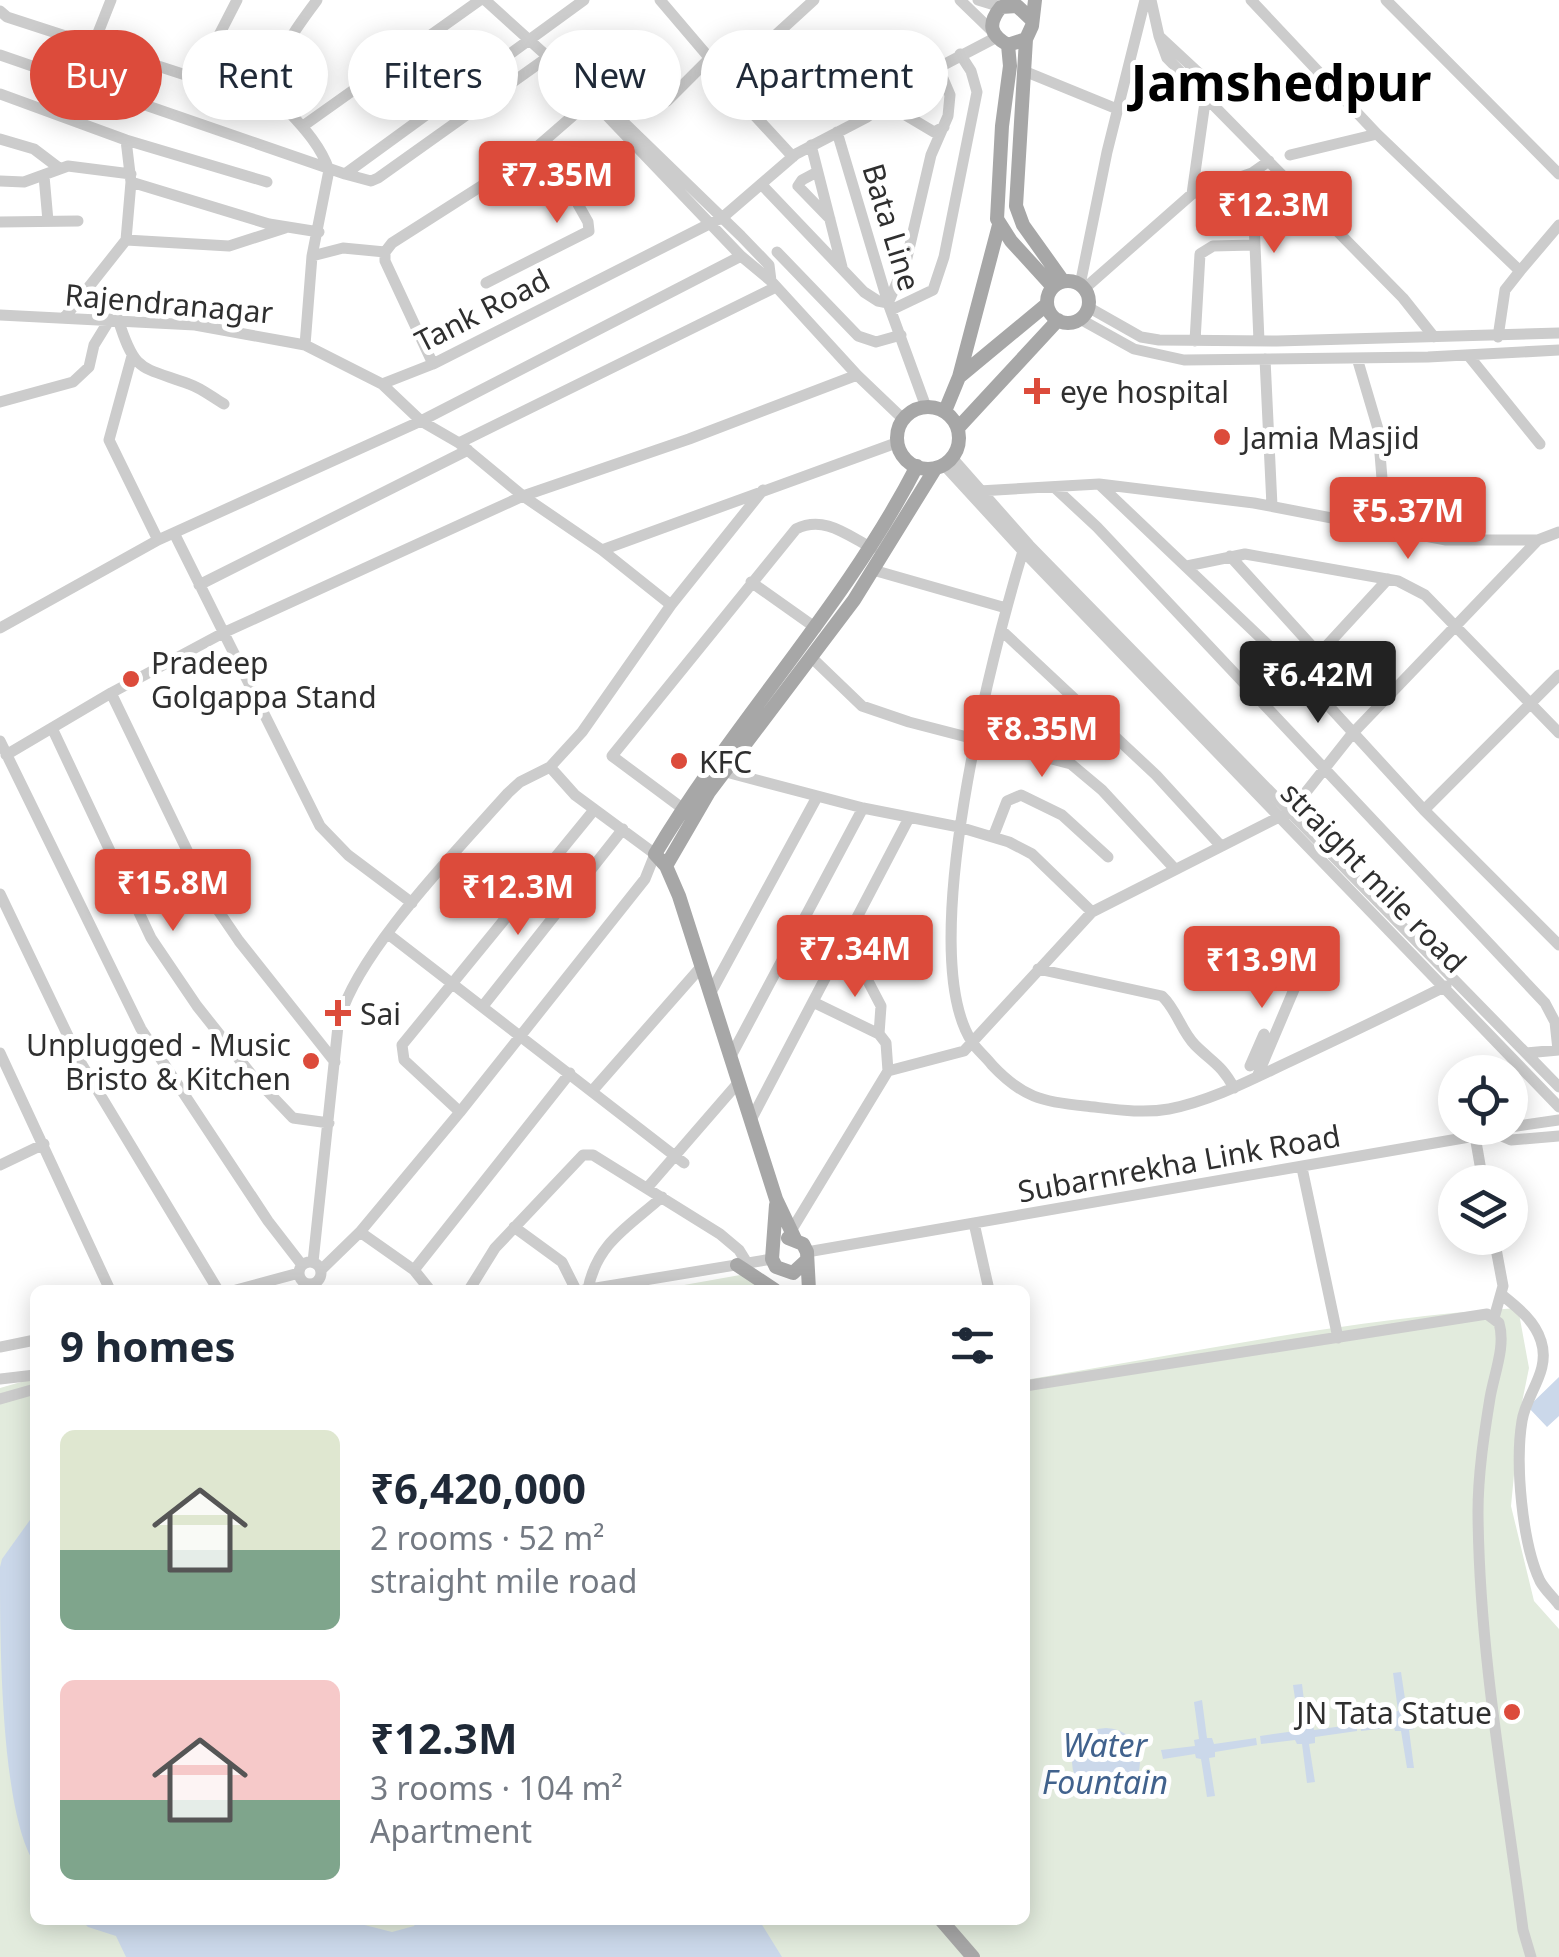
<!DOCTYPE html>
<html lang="en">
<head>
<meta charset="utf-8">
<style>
	:root { --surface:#fff; --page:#f2f2f3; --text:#1f2937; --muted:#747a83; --accent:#dc4b3b }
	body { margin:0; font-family:"Noto Sans",sans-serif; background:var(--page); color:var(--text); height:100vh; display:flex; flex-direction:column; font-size:38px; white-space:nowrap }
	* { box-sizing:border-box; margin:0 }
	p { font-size:32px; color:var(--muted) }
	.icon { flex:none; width:55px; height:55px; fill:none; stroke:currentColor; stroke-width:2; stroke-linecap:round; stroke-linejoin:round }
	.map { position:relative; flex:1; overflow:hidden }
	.panel { position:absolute; left:30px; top:1285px; width:1000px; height:640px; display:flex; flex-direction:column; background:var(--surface); border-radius:15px; box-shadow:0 5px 25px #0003 }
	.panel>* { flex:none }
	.banner { position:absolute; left:30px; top:30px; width:1000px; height:90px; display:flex; gap:20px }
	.buttons { position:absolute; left:1438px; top:1055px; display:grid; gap:20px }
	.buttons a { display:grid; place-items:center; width:90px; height:90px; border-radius:50%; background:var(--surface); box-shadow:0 5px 25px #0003; font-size:50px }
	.price { position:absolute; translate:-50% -85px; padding:0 22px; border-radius:10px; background:var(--accent); color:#fff; font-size:32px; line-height:65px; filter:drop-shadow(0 2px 5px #0008) }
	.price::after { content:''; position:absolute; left:50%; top:60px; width:30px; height:22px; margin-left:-15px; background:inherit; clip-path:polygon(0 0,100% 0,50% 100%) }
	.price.on { background:#222; color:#fff }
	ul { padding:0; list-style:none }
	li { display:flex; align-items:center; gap:30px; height:250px; padding:0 30px }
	li span { display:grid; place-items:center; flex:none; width:280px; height:200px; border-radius:15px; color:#555 }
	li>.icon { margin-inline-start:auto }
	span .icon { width:120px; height:120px; fill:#fffc; stroke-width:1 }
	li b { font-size:42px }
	h2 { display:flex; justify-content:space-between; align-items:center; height:120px; padding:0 30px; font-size:42px }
	.tag { padding:0 35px; border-radius:45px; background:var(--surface); box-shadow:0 5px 25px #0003; font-size:35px; line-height:90px }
	.tag.on { background:var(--accent); color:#fff }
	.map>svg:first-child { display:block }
	.green { fill:#e2ebdd }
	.water { fill:#cbd8ea }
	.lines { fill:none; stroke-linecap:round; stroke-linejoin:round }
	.minor { stroke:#ccc; stroke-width:11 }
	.major { stroke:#a7a7a7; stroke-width:14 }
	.poi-dot { fill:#dc4b3b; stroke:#fff; stroke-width:4 }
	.labels { text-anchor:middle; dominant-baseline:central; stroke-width:10; stroke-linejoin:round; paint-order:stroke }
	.street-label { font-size:30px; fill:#2f2f2f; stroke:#fff }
	.poi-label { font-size:30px; fill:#2f2f2f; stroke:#fff; text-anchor:start }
	.water-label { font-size:32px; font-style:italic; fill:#41628d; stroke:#fff }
	.town-label { font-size:50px; font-weight:bold; fill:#000; stroke:#fff }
</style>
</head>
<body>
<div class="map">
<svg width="1559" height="1957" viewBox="0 0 1559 1957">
	<rect width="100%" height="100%" fill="#fff"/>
	<!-- green -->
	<path class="green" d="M757 1272 782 1290H656Z
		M1518 1308 1529 1368 1520 1412 1511 1506 1534 1601 1559 1629V1957H0V1388L35 1378V1920H1025V1380C1188 1353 1353 1318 1518 1308Z"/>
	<!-- water -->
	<path class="water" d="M1559 1377V1416L1547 1427 1528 1407Z
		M35 1513V1864C0 1812 0 1636 0 1567L2 1559Z
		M1401 1672 1407 1712H1412L1413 1716 1453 1710 1454 1717 1414 1724V1729L1409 1730 1414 1768H1407L1401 1731H1395L1394 1727 1361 1731 1360 1721 1393 1717V1712L1398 1711 1393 1673Z
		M1302 1684 1307 1725H1313L1314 1730 1357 1724V1731L1315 1737V1743L1309 1744 1315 1782 1307 1783 1302 1744H1297L1295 1740 1261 1744 1260 1736 1295 1731 1294 1726 1299 1725 1293 1685Z
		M1202 1700 1207 1738H1212L1214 1744 1256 1738 1257 1745 1215 1752V1757L1209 1758 1215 1796 1207 1797 1201 1759 1196 1758 1195 1754 1163 1759 1161 1750 1195 1746 1194 1740 1199 1739 1194 1702Z
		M1072 1762a34 34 0 1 1 68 0a34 34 0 1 1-68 0Z
		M81 1920H345L392 1932 414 1926 418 1920H759L782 1957H126L116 1936 88 1927Z"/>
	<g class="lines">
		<!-- minor -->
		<path class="minor" d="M485 0 569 76 741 256 771 281 857 375 902 418
			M660 0 729 81
			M960 0 992 31
			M978 0 1001 7
			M1151 0 1159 36 1167 58 1403 298 1434 337
			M1251 0 1377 134 1520 271 1505 290 1498 337
			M1386 0 1559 174
			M0 11 7 17 284 107
			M1160 37 1202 76 1217 100
			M94 43 111 0
			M0 55 345 174 584 0
			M1024 71 1117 109
			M197 78 237 0
			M580 80 741 236 769 265 771 281
			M0 94 126 140 267 182
			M667 101 709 59
			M887 104 934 132 944 127
			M303 126 480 0
			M837 132 888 303 926 407
			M0 139 34 149 59 168
			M811 145 842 267
			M1290 155 1377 134
			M793 157 733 92 729 81 732 75 814 0
			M817 172 802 180 798 186 830 219
			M1252 173 1259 341
			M345 174 371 181 378 178 548 57
			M44 176 48 221
			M0 181 24 182 68 166 131 174
			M131 182 269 224 319 232
			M761 184 864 292 878 301 888 303 906 262 931 155 948 116 950 95 938 67
			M1192 194 1206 95
			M0 222 78 221
			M126 240 229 246 285 228
			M777 252 858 336 876 342 901 335
			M312 256 343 248 385 252
			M1520 271 1559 225
			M486 283 589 231 588 222 543 142
			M1080 285 1107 152 1145 0
			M1084 289 1192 194 1252 173 1269 161
			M1088 307 1141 337 1159 340 1277 341 1559 333
			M891 310 933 290 944 257 977 92 971 71 960 54
			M0 315 195 325 305 345 382 384 421 421 459 443 523 496 602 550 671 605
			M65 317 126 240 131 182 126 140
			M118 319C135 373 140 366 189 384 201 388 212 397 224 404
			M1080 319 1134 349 1184 360 1428 357 1559 350
			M1195 341 1200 254 1213 246 1253 245
			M305 345 312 256 329 170C321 147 305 129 289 112 256 76 295 31 317 0
			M1468 355 1540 444
			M132 356 109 440 158 540
			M1357 358 1378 429 1386 528
			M1265 359 1272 506
			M433 364 385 261V252L392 243 522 160 591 100
			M382 384 433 364 723 217 796 154 867 117 926 74 995 38
			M0 402 73 382 89 367 94 345 110 319
			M459 443 776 287
			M953 459 1029 545 1559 1087
			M945 466 1023 551 1559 1107
			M1099 484 1304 679 1424 810 1559 945
			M1054 487 1097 527 1545 1003 1555 1022 1558 1050
			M979 491 1099 484 1254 503 1446 540H1538
			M175 535 320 826 348 855 412 903
			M602 550 896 443
			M1023 551C992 653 914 953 972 1042 977 1050 986 1057 992 1065 1022 1097 1042 1102 1085 1106 1113 1109 1141 1114 1169 1109 1214 1100 1254 1078 1295 1059 1346 1035 1396 1011 1446 986
			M1230 556 1319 654 1318 665 1304 679
			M1187 566 1245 554 1398 581 1425 595 1559 733
			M873 570 1006 608
			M751 582 816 628
			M199 585 468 450
			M0 628 158 540 421 421 741 256
			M1001 630 1156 775 1220 845
			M1319 654 1388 579
			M811 657 862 706 909 722 1071 764 1102 790 1174 868
			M111 693 211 900 239 941 335 1062
			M52 728 151 938 197 1006 251 1074 293 1118 329 1123
			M0 741 141 1029 268 1221 302 1265
			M6 755 111 693 223 633 523 496 689 439 857 375
			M726 772 863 808 959 827 1009 842 1032 854 1092 912
			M682 808 612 756 796 529C824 515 847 535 872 548
			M1424 810 1559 675
			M993 837 1007 801 1021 795 1062 815 1108 857
			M0 894 81 1063 218 1290
			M388 934 684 1163
			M846 939 881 1006 879 1034 886 1043 888 1071
			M1038 969 1162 996C1177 1010 1181 1031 1195 1045 1212 1062 1222 1065 1234 1088
			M710 994 817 797
			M813 1002 879 1034
			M483 1006 623 829
			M0 1053 110 1290
			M1526 1053 1559 1050
			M730 1058 863 808
			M1250 1066 1264 1034
			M1257 1077 1306 961
			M593 1090 701 967
			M460 1112 404 1060 402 1045 594 810
			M751 1120 909 818
			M1510 1127 1559 1120
			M1475 1136 1483 1182
			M0 1165 44 1144
			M1302 1168 1338 1338
			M647 1188 738 1083
			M974 1223 989 1290
			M514 1227 562 1262 576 1290
			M791 1231 888 1071 964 1051 1092 912 1291 811 1352 734 1538 540 1559 532
			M360 1232 414 1270 430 1290
			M1494 1238 1503 1286 1494 1318
			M807 1252 1475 1136 1497 1134 1511 1140 1559 1136
			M299 1273a11 11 0 1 1 22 0a11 11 0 1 1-22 0Z
			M313 1262 338 1026C351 958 460 847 508 793L520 782 550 767
			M321 1270 360 1232 460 1112 645 879 655 854 575 795 550 767 582 732 671 605 763 490
			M414 1270 570 1073
			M588 1289C597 1243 628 1227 662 1197
			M236 1290 299 1273
			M469 1290 495 1248 583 1155H593L720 1234 739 1250 747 1263
			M584 1290 772 1259
			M1502 1295C1517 1307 1535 1321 1541 1341 1551 1371 1526 1394 1522 1421 1515 1463 1522 1543 1540 1581 1545 1590 1553 1597 1559 1605
			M0 1347 35 1340
			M0 1379 35 1375
			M1025 1386 1487 1314 1499 1323C1506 1346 1494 1374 1490 1398 1484 1435 1478 1474 1478 1512 1479 1652 1505 1792 1523 1930L1531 1957
			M0 1399 35 1389"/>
		<!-- major -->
		<path class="major" d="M1031 19 1017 6 1001 7C987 24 990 35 1008 45L1026 39 1032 26 1035 0
			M1026 39 1016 206 1023 225 1063 281
			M1008 45 1010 66 1002 126 997 219 1011 241 1053 287
			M1047 302a21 21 0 1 1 42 0a21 21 0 1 1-42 0Z
			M959 377 999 225
			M897 438a31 31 0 1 1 62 0a31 31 0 1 1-62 0Z
			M945 411 959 377 1046 305
			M958 428 1058 320
			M666 866 709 792 854 600 935 469
			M776 1205 772 1259 776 1267 793 1273 806 1261
			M788 1238 803 1244 807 1252 809 1290
			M795 1239 776 1199 679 896 666 866 655 854C735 720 845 606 917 466
			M737 1265 775 1290
			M941 1920 973 1957"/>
	</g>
	<!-- markers -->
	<g class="poi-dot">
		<path d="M1032 376h10v10h10v10h-10v10h-10v-10h-10v-10h10z"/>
		<circle cx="1222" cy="437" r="10"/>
		<circle cx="131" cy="679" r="10"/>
		<circle cx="679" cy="761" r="10"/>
		<path d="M333 998h10v10h10v10h-10v10h-10v-10h-10v-10h10z"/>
		<circle cx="311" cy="1061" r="10"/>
		<circle cx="1512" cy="1712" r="10"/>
	</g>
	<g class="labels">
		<!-- street labels -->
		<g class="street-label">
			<text transform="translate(892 227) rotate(73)">Bata Line</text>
			<text transform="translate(169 303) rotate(5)">Rajendranagar</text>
			<text transform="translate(482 310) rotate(-27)">Tank Road</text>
			<text transform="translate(1374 877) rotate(46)">straight mile road</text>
			<text transform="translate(1179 1163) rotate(-10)">Subarnrekha Link Road</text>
		</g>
		<!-- poi labels -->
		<g class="poi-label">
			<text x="1060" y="391">eye hospital</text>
			<text x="1242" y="437">Jamia Masjid</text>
			<text x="151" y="662">Pradeep<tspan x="151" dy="34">Golgappa Stand</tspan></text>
			<text x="699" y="761">KFC</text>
			<text x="360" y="1013">Sai</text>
			<text x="291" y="1044" text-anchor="end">Unplugged - Music<tspan x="291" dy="34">Bristo &amp; Kitchen</tspan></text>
			<text x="1492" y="1712" text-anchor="end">JN Tata Statue</text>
		</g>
		<!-- water labels -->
		<g class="water-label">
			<text x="1105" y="1744">Water<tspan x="1105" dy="37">Fountain</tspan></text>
		</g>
		<!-- town labels -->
		<g class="town-label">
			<text x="1281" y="82">Jamshedpur</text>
		</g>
	</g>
</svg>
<div class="buttons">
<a><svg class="icon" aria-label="locate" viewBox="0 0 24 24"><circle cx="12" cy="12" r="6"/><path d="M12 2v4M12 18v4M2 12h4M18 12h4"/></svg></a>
<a><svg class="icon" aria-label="layers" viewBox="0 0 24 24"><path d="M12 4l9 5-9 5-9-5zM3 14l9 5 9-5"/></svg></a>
</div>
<b class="price" style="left:557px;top:226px">₹7.35M</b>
<b class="price" style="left:1274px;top:256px">₹12.3M</b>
<b class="price" style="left:1408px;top:562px">₹5.37M</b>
<b class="price on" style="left:1318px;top:726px">₹6.42M</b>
<b class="price" style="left:1042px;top:780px">₹8.35M</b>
<b class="price" style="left:173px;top:934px">₹15.8M</b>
<b class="price" style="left:518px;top:938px">₹12.3M</b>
<b class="price" style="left:855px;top:1000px">₹7.34M</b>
<b class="price" style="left:1262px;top:1011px">₹13.9M</b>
<div class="banner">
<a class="tag on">Buy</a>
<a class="tag">Rent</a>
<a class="tag">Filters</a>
<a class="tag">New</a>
<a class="tag">Apartment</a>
</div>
<section class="panel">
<h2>9 homes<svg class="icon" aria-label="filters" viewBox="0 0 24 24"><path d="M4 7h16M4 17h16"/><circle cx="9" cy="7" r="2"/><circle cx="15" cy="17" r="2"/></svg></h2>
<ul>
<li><span style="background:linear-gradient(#dfe7d0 60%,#7fa58c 0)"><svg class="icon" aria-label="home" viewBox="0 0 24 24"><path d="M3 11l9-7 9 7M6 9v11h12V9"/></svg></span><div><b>₹6,420,000</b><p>2 rooms · 52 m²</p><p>straight mile road</p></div></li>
<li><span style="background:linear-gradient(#f6c9c9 60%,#7fa58c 0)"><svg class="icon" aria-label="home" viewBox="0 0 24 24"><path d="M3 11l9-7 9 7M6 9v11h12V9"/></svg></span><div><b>₹12.3M</b><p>3 rooms · 104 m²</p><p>Apartment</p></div></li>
</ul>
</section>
</div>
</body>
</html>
